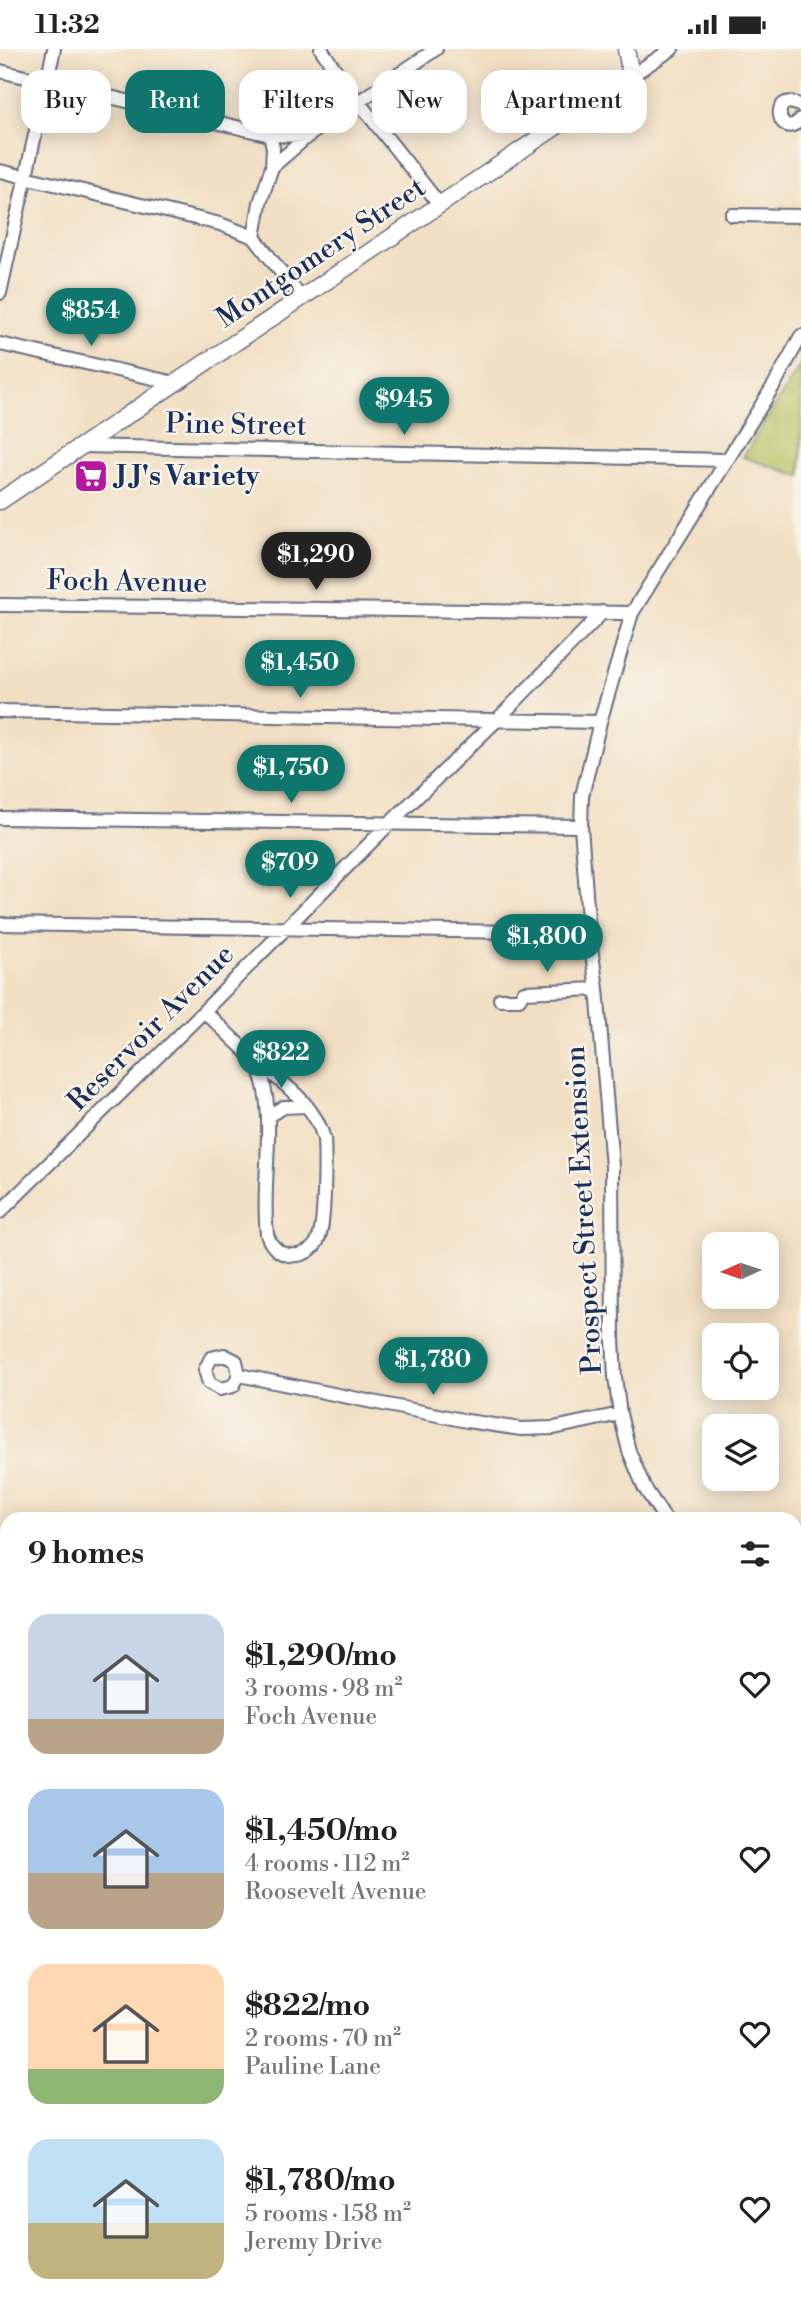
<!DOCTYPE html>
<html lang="en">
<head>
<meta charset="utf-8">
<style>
	:root { --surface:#fff; --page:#f2f2f2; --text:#222; --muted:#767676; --accent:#0f766e }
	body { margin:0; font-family:"Libre Bodoni",serif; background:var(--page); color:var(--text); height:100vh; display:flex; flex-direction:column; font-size:26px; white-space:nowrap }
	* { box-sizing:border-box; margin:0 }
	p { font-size:23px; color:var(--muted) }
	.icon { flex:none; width:38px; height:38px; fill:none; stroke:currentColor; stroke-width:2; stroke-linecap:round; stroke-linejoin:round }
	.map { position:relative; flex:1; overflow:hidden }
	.sheet { position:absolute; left:0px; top:1463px; width:802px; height:800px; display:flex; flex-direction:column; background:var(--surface); border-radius:21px 21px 0 0; box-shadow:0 4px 18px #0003 }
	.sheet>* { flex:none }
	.hud { position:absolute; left:21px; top:21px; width:760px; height:63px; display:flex; gap:14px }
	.needle { width:46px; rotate:267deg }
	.tools { position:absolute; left:702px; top:1183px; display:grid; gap:14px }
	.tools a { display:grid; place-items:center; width:77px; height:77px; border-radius:14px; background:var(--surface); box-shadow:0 4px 18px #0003; font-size:35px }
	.price { position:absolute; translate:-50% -60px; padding:0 16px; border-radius:24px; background:var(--accent); color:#fff; font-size:23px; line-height:46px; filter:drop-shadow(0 2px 4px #0008) }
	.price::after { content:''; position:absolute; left:50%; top:42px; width:21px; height:16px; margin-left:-10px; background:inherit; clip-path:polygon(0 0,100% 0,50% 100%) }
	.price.on { background:#222; color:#fff }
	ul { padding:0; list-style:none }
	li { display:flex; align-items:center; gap:21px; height:175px; padding:0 28px }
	li span { display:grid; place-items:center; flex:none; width:196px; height:140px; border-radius:21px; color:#555 }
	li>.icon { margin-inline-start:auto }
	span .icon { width:84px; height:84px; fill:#fffc; stroke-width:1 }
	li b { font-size:30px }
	h2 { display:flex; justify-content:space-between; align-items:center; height:84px; padding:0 28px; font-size:30px }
	.pill { padding:0 24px; border-radius:21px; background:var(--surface); box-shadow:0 4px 18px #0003; font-size:24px; line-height:63px }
	.pill.on { background:var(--accent); color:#fff }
	.status { display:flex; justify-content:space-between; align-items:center; height:49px; padding:0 35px; background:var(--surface); direction:ltr }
	.status svg { height:19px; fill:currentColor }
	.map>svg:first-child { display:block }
	.green { fill:#b5c365; stroke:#687962; stroke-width:2 }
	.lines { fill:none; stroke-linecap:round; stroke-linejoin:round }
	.canal { stroke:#84bcf4; stroke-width:9 }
	.minor-casing { stroke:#666d81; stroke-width:16 }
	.major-casing { stroke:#666d81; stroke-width:19 }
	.minor { stroke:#fff; stroke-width:12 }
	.major { stroke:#fff; stroke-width:16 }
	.labels { text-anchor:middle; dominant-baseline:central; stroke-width:5; stroke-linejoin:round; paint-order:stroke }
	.street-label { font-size:28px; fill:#1b2f5e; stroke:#f7f3e8 }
	.poi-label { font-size:28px; font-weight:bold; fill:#1b2f5e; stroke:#f7f3e8; text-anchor:start }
</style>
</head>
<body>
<div class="status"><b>11:32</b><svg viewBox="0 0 49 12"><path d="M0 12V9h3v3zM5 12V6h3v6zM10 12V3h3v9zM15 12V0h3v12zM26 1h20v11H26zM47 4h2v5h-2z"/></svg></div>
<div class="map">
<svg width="801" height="2262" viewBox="0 0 801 2262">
	<rect width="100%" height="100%" fill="#f7f3e8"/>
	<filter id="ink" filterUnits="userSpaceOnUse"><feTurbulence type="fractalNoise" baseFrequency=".0143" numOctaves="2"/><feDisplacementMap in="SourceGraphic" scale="14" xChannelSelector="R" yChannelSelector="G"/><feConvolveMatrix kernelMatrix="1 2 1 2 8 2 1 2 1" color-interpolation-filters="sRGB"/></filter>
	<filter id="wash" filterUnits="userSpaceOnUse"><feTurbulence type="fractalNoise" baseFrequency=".00686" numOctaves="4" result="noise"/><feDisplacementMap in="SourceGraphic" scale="28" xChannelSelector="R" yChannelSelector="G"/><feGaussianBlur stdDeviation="1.57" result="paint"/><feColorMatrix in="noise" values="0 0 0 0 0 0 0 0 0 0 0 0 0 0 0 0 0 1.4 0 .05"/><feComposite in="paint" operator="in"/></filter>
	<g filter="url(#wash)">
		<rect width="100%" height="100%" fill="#f2dfc3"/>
		<!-- green -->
		<path class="green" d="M801 315V427L743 408Z"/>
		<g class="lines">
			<!-- canal -->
			<path class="canal" d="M0 1920 7 1923
				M527 2256 531 2262"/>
		</g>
	</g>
	<g filter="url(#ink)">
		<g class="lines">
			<!-- minor casing -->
			<g class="minor-casing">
				<path id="minor" d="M321 0 349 41 440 156
					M0 22 270 86 308 87
					M631 27 672 0
					M801 57C768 39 778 95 801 70
					M270 86 273 99 272 118
					M0 122 220 175 254 188 301 249
					M732 166 801 167
					M254 188 260 154 272 118 308 87 436 0
					M0 244 54 0
					M0 295 175 334
					M81 397 726 411
					M0 556 632 564
					M0 662 600 673
					M0 769 581 777
					M0 875 589 884
					M500 950H519L524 943 597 940
					M204 962 256 1012C280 1066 260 1128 267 1185 270 1196 278 1204 289 1206 302 1208 315 1201 319 1188 325 1174 325 1107 324 1090 315 1054 282 1034 256 1012
					M268 1067 284 1058 307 1057
					M0 1163 204 962 389 775 497 671 603 563
					M239 1326 236 1312 224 1306 211 1309 205 1321 209 1334 220 1340 233 1337 239 1326 467 1372 521 1380 554 1379 620 1365
					M665 1470 644 1438 629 1402 620 1365 615 1328 613 1290 612 1117 597 940 589 884 581 777 582 747 600 673 632 564 774 336 801 287
					M794 1769 801 1766
					M794 1859 801 1872"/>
			</g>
			<!-- major casing -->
			<g class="major-casing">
				<path id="major" d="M0 452 631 27 626 0"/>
			</g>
			<!-- minor -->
			<use href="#minor" class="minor"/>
			<!-- major -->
			<use href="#major" class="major"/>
		</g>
	</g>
	<!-- icons -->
	<defs>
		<g id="supermarket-square" transform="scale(1.75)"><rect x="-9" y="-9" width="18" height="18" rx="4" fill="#b5179e" stroke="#f7f3e8"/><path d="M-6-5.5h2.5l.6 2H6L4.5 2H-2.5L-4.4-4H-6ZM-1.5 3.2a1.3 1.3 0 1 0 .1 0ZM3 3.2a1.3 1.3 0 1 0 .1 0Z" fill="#fff"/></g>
	</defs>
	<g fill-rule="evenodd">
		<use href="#supermarket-square" x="91" y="427"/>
	</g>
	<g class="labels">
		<!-- street labels -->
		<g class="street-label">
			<text transform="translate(321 204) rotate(-34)">Montgomery Street</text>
			<text transform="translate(236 376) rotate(1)">Pine Street</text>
			<text transform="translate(127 533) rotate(1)">Foch Avenue</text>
			<text transform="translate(151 979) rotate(-45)">Reservoir Avenue</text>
			<text transform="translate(584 1161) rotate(-93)">Prospect Street Extension</text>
		</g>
		<!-- poi labels -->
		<g class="poi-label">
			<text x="116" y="427">J J's Variety</text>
		</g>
	</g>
</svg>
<div class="tools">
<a><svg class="needle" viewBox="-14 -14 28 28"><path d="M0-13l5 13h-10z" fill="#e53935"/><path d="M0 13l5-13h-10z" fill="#767676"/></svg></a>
<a><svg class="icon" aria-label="locate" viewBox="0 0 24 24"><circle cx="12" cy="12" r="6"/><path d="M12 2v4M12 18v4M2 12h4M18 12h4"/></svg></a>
<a><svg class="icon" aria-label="layers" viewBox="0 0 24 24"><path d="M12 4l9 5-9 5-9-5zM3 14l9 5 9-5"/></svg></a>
</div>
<b class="price" style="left:91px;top:299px">$854</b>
<b class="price" style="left:404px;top:388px">$945</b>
<b class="price on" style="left:316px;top:543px">$1,290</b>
<b class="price" style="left:300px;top:651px">$1,450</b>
<b class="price" style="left:291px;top:756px">$1,750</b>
<b class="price" style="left:290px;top:851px">$709</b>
<b class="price" style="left:547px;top:925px">$1,800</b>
<b class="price" style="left:281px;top:1041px">$822</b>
<b class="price" style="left:433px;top:1348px">$1,780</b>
<div class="hud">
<a class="pill">Buy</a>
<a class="pill on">Rent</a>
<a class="pill">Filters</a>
<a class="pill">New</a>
<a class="pill">Apartment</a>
</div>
<section class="sheet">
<h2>9 homes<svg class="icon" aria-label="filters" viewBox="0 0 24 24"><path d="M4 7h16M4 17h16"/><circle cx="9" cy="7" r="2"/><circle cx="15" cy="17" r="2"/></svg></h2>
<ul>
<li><span style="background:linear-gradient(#c9d6e8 75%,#b9a48a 0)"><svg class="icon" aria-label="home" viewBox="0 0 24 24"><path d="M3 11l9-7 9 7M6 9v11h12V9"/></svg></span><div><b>$1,290/mo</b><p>3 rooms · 98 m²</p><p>Foch Avenue</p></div><svg class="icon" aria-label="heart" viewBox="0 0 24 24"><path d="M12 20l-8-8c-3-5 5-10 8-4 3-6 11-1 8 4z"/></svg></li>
<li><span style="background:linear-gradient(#a9c7e8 60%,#b9a48a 0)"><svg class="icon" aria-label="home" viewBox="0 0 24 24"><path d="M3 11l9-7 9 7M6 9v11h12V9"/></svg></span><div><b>$1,450/mo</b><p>4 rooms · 112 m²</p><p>Roosevelt Avenue</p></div><svg class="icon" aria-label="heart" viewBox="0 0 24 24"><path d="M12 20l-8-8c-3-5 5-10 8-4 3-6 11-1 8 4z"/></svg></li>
<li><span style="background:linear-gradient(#ffd9b3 75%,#8fb573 0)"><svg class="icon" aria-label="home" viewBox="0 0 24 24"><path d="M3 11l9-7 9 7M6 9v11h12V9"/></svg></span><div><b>$822/mo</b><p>2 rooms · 70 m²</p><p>Pauline Lane</p></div><svg class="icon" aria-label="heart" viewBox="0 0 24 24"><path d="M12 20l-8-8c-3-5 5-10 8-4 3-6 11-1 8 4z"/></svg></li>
<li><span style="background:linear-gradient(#bfe0f5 60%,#c2b280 0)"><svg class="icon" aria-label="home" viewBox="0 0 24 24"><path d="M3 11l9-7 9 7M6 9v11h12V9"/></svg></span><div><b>$1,780/mo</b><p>5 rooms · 158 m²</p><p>Jeremy Drive</p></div><svg class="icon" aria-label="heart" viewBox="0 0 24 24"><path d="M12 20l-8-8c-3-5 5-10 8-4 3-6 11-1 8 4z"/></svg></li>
</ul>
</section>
</div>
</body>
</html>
